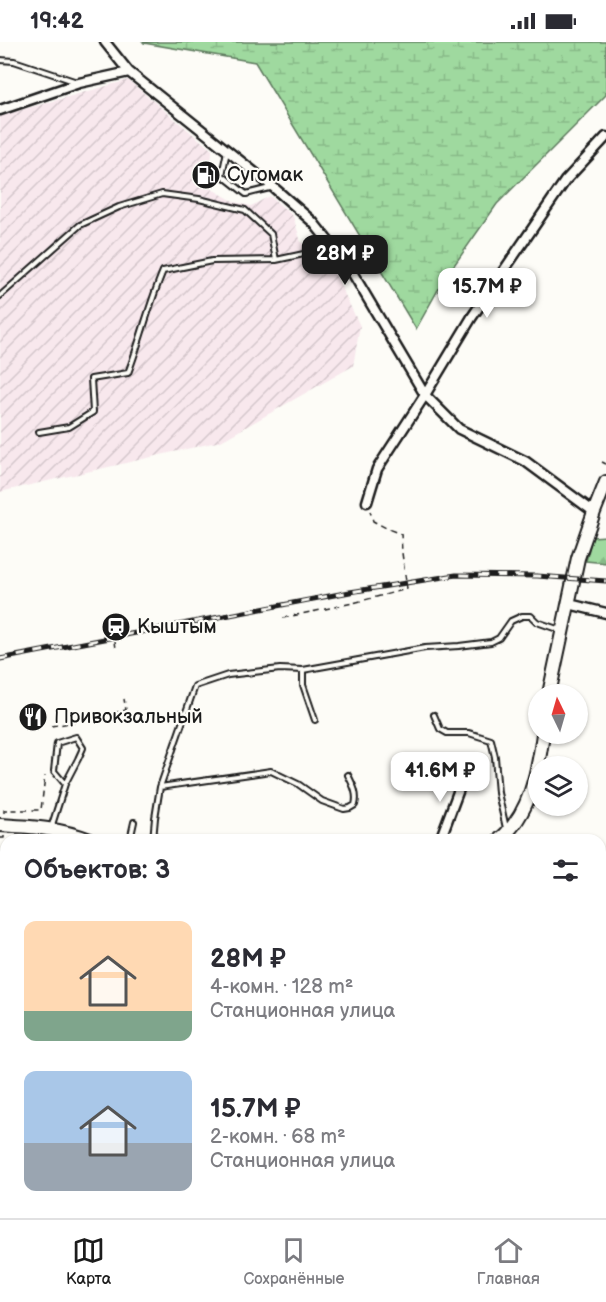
<!DOCTYPE html>
<html lang="ru">
<head>
<meta charset="utf-8">
<style>
	:root { --surface:#fff; --page:#f2f2f3; --text:#2b2b33; --muted:#7c7c81; --line:#e1e1e2; --accent:#1c1c1c }
	body { margin:0; font-family:"Balsamiq Sans",sans-serif; background:var(--page); color:var(--text); height:100vh; display:flex; flex-direction:column; font-size:22px; white-space:nowrap }
	* { box-sizing:border-box; margin:0 }
	p { font-size:20px; color:var(--muted) }
	.icon { flex:none; width:33px; height:33px; fill:none; stroke:currentColor; stroke-width:2; stroke-linecap:round; stroke-linejoin:round }
	.map { position:relative; flex:1; overflow:hidden }
	.drawer { position:absolute; left:0px; top:792px; width:606px; height:384px; display:flex; flex-direction:column; background:var(--surface); border-radius:18px 18px 0 0; box-shadow:0 2px 4px #0004 }
	.drawer>* { flex:none }
	.needle { width:39px; rotate:355deg }
	.buttons { position:absolute; left:528px; top:642px; display:grid; gap:12px }
	.buttons a { display:grid; place-items:center; width:60px; height:60px; border-radius:50%; background:var(--surface); box-shadow:0 2px 4px #0004; font-size:30px }
	.price { position:absolute; translate:-50% -51px; padding:0 14px; border-radius:12px; background:#fff; color:#222; font-size:20px; line-height:39px; filter:drop-shadow(0 2px 3px #0008) }
	.price::after { content:''; position:absolute; left:50%; top:36px; width:18px; height:14px; margin-left:-9px; background:inherit; clip-path:polygon(0 0,100% 0,50% 100%) }
	.price.on { background:var(--accent); color:#fff }
	ul { padding:0; list-style:none }
	li { display:flex; align-items:center; gap:18px; height:150px; padding:0 24px }
	li span { display:grid; place-items:center; flex:none; width:168px; height:120px; border-radius:12px; color:#555 }
	li>.icon { margin-inline-start:auto }
	span .icon { width:72px; height:72px; fill:#fffc; stroke-width:1 }
	li b { font-size:26px }
	h2 { display:flex; justify-content:space-between; align-items:center; height:72px; padding:0 24px; font-size:26px }
	.status { display:flex; justify-content:space-between; align-items:center; height:42px; padding:0 30px; background:var(--surface); direction:ltr }
	.status svg { height:16px; fill:currentColor }
	.dock { display:flex; justify-content:space-around; align-items:center; height:84px; border-top:2px solid var(--line); background:var(--surface); font-size:16px; color:var(--muted) }
	.dock a { display:grid; justify-items:center; gap:3px }
	.dock .on { color:var(--accent) }
	.map>svg:first-child { display:block }
	.industrial { fill:url(#industrial-furrows) }
	.forest { fill:url(#forest-firs); stroke:#5e7a5e; stroke-width:1.5 }
	.wetland { fill:url(#wetland-marsh); stroke:#5e7a5e; stroke-width:1.5 }
	.water { fill:url(#water-ripples); stroke:#627e99; stroke-width:1.5 }
	.lines { fill:none; stroke-linecap:round; stroke-linejoin:round }
	.lane-casing { stroke:#1c1c1c; stroke-width:8 }
	.street-casing { stroke:#1c1c1c; stroke-width:13 }
	.secondary-casing { stroke:#1c1c1c; stroke-width:16 }
	.path { stroke:#1c1c1c; stroke-width:1.5; stroke-dasharray:6 4.5; stroke-linecap:butt }
	.lane { stroke:#fdfcf7; stroke-width:4 }
	.street { stroke:#fdfcf7; stroke-width:8 }
	.secondary { stroke:#fdfcf7; stroke-width:12 }
	.rail-casing { stroke:#1c1c1c; stroke-width:5 }
	.rail { stroke:#fdfcf7; stroke-width:3; stroke-dasharray:9; stroke-linecap:butt }
	.labels { text-anchor:middle; dominant-baseline:central; stroke-width:4.5; stroke-linejoin:round; paint-order:stroke }
	.poi-label { font-size:20px; fill:#1c1c1c; stroke:#fdfcf7; text-anchor:start }
</style>
</head>
<body>
<div class="status"><b>19:42</b><svg viewBox="0 0 49 12"><path d="M0 12V9h3v3zM5 12V6h3v6zM10 12V3h3v9zM15 12V0h3v12zM26 1h20v11H26zM47 4h2v5h-2z"/></svg></div>
<div class="map">
<svg width="606" height="1176" viewBox="0 0 606 1176">
	<defs>
		<pattern id="industrial-furrows" width="10" height="10" patternUnits="userSpaceOnUse" patternTransform="scale(1.5)"><rect width="10" height="10" fill="#f8e8ed"/><path d="M-1 1l2-2M0 10L10 0M9 11l2-2" fill="none" stroke="#d4c6cb"/></pattern>
		<pattern id="forest-firs" width="22" height="20" patternUnits="userSpaceOnUse" patternTransform="scale(1.5)"><rect width="22" height="20" fill="#9fd99f"/><path d="M5 1l3.5 6h-7zM16 11l3.5 6h-7z" fill="#88ba88"/></pattern>
		<pattern id="wetland-marsh" width="20" height="14" patternUnits="userSpaceOnUse" patternTransform="scale(1.5)"><rect width="20" height="14" fill="#9fd99f"/><path d="M1 5h8M5 5V1M11 12h8M15 12V8" fill="none" stroke="#88ba88"/></pattern>
		<pattern id="water-ripples" width="26" height="14" patternUnits="userSpaceOnUse" patternTransform="scale(1.5)"><rect width="26" height="14" fill="#91bfec"/><path d="M2 4q2-2 4 0t4 0M15 11q2-2 4 0t4 0" fill="none" stroke="#7ca4ca"/></pattern>
	</defs>
	<rect width="100%" height="100%" fill="#fdfcf7"/>
	<filter id="ink" filterUnits="userSpaceOnUse"><feTurbulence type="fractalNoise" baseFrequency=".0167" numOctaves="2"/><feDisplacementMap in="SourceGraphic" scale="12" xChannelSelector="R" yChannelSelector="G"/><feConvolveMatrix kernelMatrix="1 2 1 2 8 2 1 2 1" color-interpolation-filters="sRGB"/></filter>
	<g filter="url(#ink)">
		<!-- industrial -->
		<path class="industrial" d="M128 38 212 108 211 126 199 129 203 142 235 160 251 164 270 154 293 174 301 200 333 228 360 284 353 324 221 399 0 450V74Z"/>
		<!-- forest -->
		<path class="forest" d="M606 494V521L586 519 592 495Z"/>
		<!-- wetland -->
		<path class="wetland" d="M143 0H606V53L497 162 443 239 416 287 255 20 144 1Z"/>
		<!-- water -->
		<path class="water" d="M606 964V1043L600 1047V969Z
			M426 1170H505L503 1176H425Z"/>
		<g class="lines">
			<!-- lane casing -->
			<g class="lane-casing">
				<path id="lane" d="M0 18 14 19 77 40
					M227 109 222 133 246 152 270 146
					M0 254 80 183 119 165 162 152 199 157 245 168 271 192 276 218 313 210 330 203
					M39 390 69 385 93 370 91 337 128 331C141 297 149 262 163 229L212 219 276 218
					M303 628V643L315 678
					M434 673 440 687 447 691H469L491 698 495 715 498 751 506 786
					M160 745 195 644 228 633 280 627 303 628 425 606 459 604 491 600 499 596 511 579 522 574H531L537 580 560 588
					M51 786 65 742 78 717 83 706 76 695 57 701 54 729 65 742
					M130 798 134 780
					M153 798 155 776 160 745 271 729 298 742 322 759 344 767 350 766 355 763C358 752 353 743 348 733"/>
			</g>
			<!-- street casing -->
			<g class="street-casing">
				<path id="street" d="M105 0 129 30 273 145 313 180 349 225 425 353 459 387 525 419 594 470
					M0 68 79 41 129 30
					M367 460 377 427 425 353 472 275 565 139 606 95
					M569 562 606 571
					M440 798 464 734
					M600 858H606
					M0 913 6 914
					M0 1084H6
					M600 1125 606 1120
					M357 1170 359 1171
					M76 1176 77 1170
					M170 1176 174 1170
					M261 1176V1170
					M550 1176 555 1170"/>
			</g>
			<!-- secondary casing -->
			<g class="secondary-casing">
				<path id="secondary" d="M549 652 578 516 594 470 606 440
					M0 783C34 785 58 786 90 798
					M499 798C530 773 538 729 543 692"/>
			</g>
			<!-- path -->
			<path class="path" d="M602 420 606 422
				M283 576 353 561 407 547 402 511 401 492 388 487 373 479 370 469
				M115 599 116 607
				M51 684 64 682 126 668 124 657
				M4 771V768H41L45 734
				M0 796H4V794
				M423 1170V1176"/>
			<!-- lane -->
			<use href="#lane" class="lane"/>
			<!-- street -->
			<use href="#street" class="street"/>
			<!-- secondary -->
			<use href="#secondary" class="secondary"/>
			<!-- rail casing -->
			<g class="rail-casing">
				<path id="rail" d="M0 617 350 550 456 533 537 534 606 539"/>
			</g>
			<!-- rail -->
			<use href="#rail" class="rail"/>
		</g>
	</g>
	<!-- icons -->
	<defs>
		<g id="fuel-disc" transform="scale(1.5)"><circle r="9.5" fill="#1c1c1c" stroke="#fdfcf7"/><path d="M-5.5-6h7V0h2V4h1.3V-2.5L3-4.5l.8-.8L6-3V5H2.5V1h-1V6h-7ZM-4.2-4.7v3.2H.2V-4.7Z" fill="#fff"/></g>
		<g id="station-disc" transform="scale(1.5)"><circle r="9.5" fill="#1c1c1c" stroke="#fdfcf7"/><path d="M-3-6H3Q5-6 5-4V2Q5 4 3 4L4.5 6H3L1.5 4h-3L-3 6H-4.5L-3 4Q-5 4-5 2V-4Q-5-6-3-6ZM-3.5-4v3h7v-3ZM-3.5 1v1.5H-2V1ZM2 1v1.5H3.5V1Z" fill="#fff"/></g>
		<g id="restaurant-disc" transform="scale(1.5)"><circle r="9.5" fill="#1c1c1c" stroke="#fdfcf7"/><path d="M-5-6h1v4h1v-4h1v4h1v-4h1v5L-1.5 .5V6h-2V.5L-5-1ZM5-6V6H3V1.5H1.5Q1.5-4 5-6Z" fill="#fff"/></g>
	</defs>
	<g fill-rule="evenodd">
		<use href="#fuel-disc" x="206" y="133"/>
		<use href="#station-disc" x="116" y="585"/>
		<use href="#restaurant-disc" x="33" y="675"/>
	</g>
	<g class="labels">
		<!-- poi labels -->
		<g class="poi-label">
			<text x="227" y="133">Сугомак</text>
			<text x="137" y="585">Кыштым</text>
			<text x="54" y="675">Привокзальный</text>
		</g>
	</g>
</svg>
<div class="buttons">
<a><svg class="needle" viewBox="-14 -14 28 28"><path d="M0-13l5 13h-10z" fill="#e53935"/><path d="M0 13l5-13h-10z" fill="#7c7c81"/></svg></a>
<a><svg class="icon" aria-label="layers" viewBox="0 0 24 24"><path d="M12 4l9 5-9 5-9-5zM3 14l9 5 9-5"/></svg></a>
</div>
<b class="price on" style="left:345px;top:244px">28M ₽</b>
<b class="price" style="left:487px;top:277px">15.7M ₽</b>
<b class="price" style="left:440px;top:761px">41.6M ₽</b>
<section class="drawer">
<h2>Объектов: 3<svg class="icon" aria-label="filters" viewBox="0 0 24 24"><path d="M4 7h16M4 17h16"/><circle cx="9" cy="7" r="2"/><circle cx="15" cy="17" r="2"/></svg></h2>
<ul>
<li><span style="background:linear-gradient(#ffd9b3 75%,#7fa58c 0)"><svg class="icon" aria-label="home" viewBox="0 0 24 24"><path d="M3 11l9-7 9 7M6 9v11h12V9"/></svg></span><div><b>28M ₽</b><p>4-комн. · 128 m²</p><p>Станционная улица</p></div></li>
<li><span style="background:linear-gradient(#a9c7e8 60%,#9aa5b1 0)"><svg class="icon" aria-label="home" viewBox="0 0 24 24"><path d="M3 11l9-7 9 7M6 9v11h12V9"/></svg></span><div><b>15.7M ₽</b><p>2-комн. · 68 m²</p><p>Станционная улица</p></div></li>
</ul>
</section>
</div>
<nav class="dock">
<a class="on"><svg class="icon" aria-label="map" viewBox="0 0 24 24"><path d="M3 6l6-2 6 2 6-2v14l-6 2-6-2-6 2zM9 4v14M15 6v14"/></svg>Карта</a>
<a><svg class="icon" aria-label="saved" viewBox="0 0 24 24"><path d="M7 4h10v16l-5-4-5 4z"/></svg>Сохранённые</a>
<a><svg class="icon" aria-label="home" viewBox="0 0 24 24"><path d="M3 11l9-7 9 7M6 9v11h12V9"/></svg>Главная</a>
</nav>
</body>
</html>
